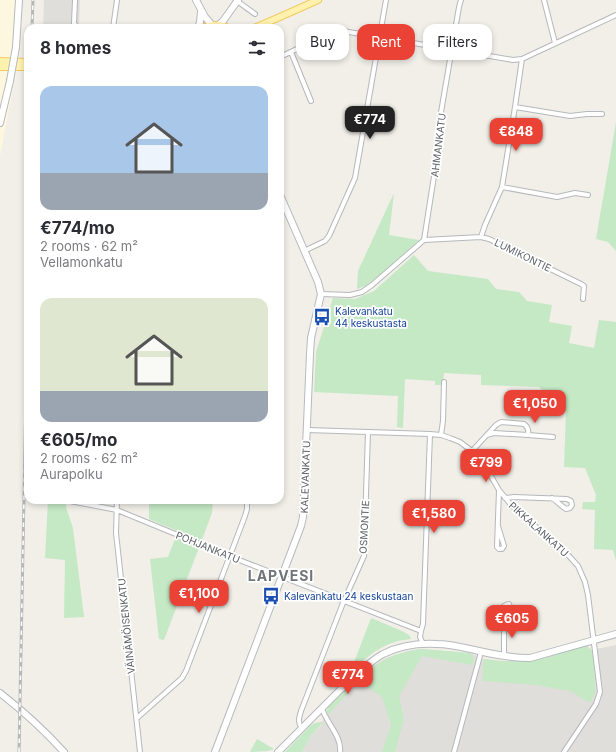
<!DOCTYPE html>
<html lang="en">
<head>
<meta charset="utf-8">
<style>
	:root { --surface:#fff; --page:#f2f2f3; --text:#2b2b33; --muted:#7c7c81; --accent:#ea4335 }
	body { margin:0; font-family:Inter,sans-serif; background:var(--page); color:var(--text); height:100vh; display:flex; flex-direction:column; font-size:15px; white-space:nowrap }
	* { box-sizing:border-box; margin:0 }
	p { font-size:13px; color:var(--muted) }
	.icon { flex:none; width:22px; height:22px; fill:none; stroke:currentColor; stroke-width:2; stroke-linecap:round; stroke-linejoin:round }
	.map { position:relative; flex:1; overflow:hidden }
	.sheet { position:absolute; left:24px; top:24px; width:260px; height:480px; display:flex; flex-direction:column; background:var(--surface); border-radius:12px; box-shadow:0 2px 6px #0003 }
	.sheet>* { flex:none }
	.banner { position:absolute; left:296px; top:24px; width:260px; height:36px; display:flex; gap:8px }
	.price { position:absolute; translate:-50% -34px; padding:0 9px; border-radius:8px; background:var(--accent); color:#fff; font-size:13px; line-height:26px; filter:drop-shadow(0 1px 2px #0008) }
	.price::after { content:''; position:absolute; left:50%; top:24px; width:12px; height:9px; margin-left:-6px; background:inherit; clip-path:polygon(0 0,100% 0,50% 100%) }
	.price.active { background:#222; color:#fff }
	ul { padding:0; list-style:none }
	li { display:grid; align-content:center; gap:8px; height:212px; padding:0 16px }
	li span { display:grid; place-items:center; height:124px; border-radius:12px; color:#555 }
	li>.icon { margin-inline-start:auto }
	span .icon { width:72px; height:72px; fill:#fffc; stroke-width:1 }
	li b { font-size:17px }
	h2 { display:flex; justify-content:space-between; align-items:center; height:48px; padding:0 16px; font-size:17px }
	.pill { padding:0 14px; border-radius:12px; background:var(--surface); box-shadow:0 2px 6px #0003; font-size:14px; line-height:36px }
	.pill.active { background:var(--accent); color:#fff }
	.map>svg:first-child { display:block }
	.commercial { fill:#fef7e0 }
	.industrial { fill:#e0deda }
	.green { fill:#c5e8c5 }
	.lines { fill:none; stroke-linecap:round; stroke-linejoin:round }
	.street-casing { stroke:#b5b8bc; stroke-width:6 }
	.secondary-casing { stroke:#b6babf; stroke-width:8 }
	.primary-casing { stroke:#f2c960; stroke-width:8 }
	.street { stroke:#fff; stroke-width:4 }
	.secondary { stroke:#fff; stroke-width:6 }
	.primary { stroke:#fff2af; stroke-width:6 }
	.rail-casing { stroke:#b6b7b8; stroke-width:3 }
	.rail { stroke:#fff; stroke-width:1.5; stroke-dasharray:4.5; stroke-linecap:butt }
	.secondary-bridge-casing { stroke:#b6babf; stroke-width:8; stroke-linecap:butt }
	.secondary-bridge { stroke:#fff; stroke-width:6 }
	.labels { text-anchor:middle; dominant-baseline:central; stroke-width:3.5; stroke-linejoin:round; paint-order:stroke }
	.street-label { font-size:10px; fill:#5f6368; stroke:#fff }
	.transit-label { font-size:10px; fill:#164399; stroke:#fff; text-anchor:start }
	.district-label { font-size:14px; font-weight:bold; letter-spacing:1px; fill:#70757a; stroke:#fff }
</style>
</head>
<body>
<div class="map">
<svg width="616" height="752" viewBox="0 0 616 752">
	<rect width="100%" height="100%" fill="#f1efe8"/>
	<!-- commercial -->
	<path class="commercial" d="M0 0H22L21 46 0 156Z"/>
	<!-- industrial -->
	<path class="industrial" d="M44 0H80L79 28H43Z
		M586 645 592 650 616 645V752H302L312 734 322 725 321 722 328 715 327 711 328 707 346 689 368 669 386 658 408 651 421 649 470 653 484 659 497 661H524L544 658Z"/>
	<!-- green -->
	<path class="green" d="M616 122V251L608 242 596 239Z
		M394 193 389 235 419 240 377 277 365 286 357 289 358 271Z
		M414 255 428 271 488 279 496 289 519 292 527 301 552 305 549 322 572 326 569 343 594 348 599 320 616 322V561L613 550 594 549 595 510 582 509 583 502H595L596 495 585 468 564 467 566 412 539 387 481 385V375L444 373 443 385H435V381L405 379 403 428 397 427 398 396 314 392 316 352 333 298 355 299 374 291Z
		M48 500H67L66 507 73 528 84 617 64 618 65 560 45 558Z
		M149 500H213L212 513 164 640 159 639 150 559 168 557 178 531 149 519Z
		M371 618 402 631 409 635 411 639C406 640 400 640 395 642 377 647 362 661 350 673Z
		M586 645 591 650 594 659 595 693 590 703 570 691 536 685 482 681 484 659C504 662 525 662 544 658 558 655 572 649 586 645Z
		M421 649 470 653 474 659 472 665 422 656 399 696 404 719 395 752H382L391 725 382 697 357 680C377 661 394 653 421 649Z
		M346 689 349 692 328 715 327 711 328 707Z
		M321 722 322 724 312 734 302 752H285L310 726 315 723Z
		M257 739 274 749 268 751 250 752Z"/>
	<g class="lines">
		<!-- street casing -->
		<g class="street-casing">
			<path id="street" d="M75 0 74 23 77 28
				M544 0 555 43
				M237 1 255 14
				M113 28 117 0
				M291 52 311 101
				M280 57 337 30 513 60 522 59 616 15
				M515 107 570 116 587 114H602
				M502 187 557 197 575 193 588 195
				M481 237 485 225 502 187 515 107 522 59
				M424 240 440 138 439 124 459 7 461 0
				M304 251 325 241 329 236 355 178 386 0
				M321 294 350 295 362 292 372 285 424 240 481 237 489 239 581 284 584 286 583 299
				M307 430 430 434 441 435 450 438 460 442 472 451 484 464 499 490 511 505 569 556 578 566 585 582 588 595 600 692 596 704 564 752
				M441 435 443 421 444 382
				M528 435 553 437
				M472 451 496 425 501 422 524 424C528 427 529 430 528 435L494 433 487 435
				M505 498 514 497 567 499 571 501 572 505 570 508 566 509C561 506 557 501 552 498
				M70 500V501L117 510 229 556 421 631 420 637 423 644
				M117 500 116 533 140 752
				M498 526 504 546 502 549H499L497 547 499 490
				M421 631 423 624 430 434
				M504 655V622L509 614 510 607 509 604C504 604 501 609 499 613L500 616 504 622
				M322 708C326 723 342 736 340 752
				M137 718 182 678 186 671 245 516 247 509V500
				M302 728C297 722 299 718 301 711L343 603 364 556 368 432
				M454 752 481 652"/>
		</g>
		<!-- secondary casing -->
		<g class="secondary-casing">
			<path id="secondary" d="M196 0 205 17 212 25
				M218 25 223 21 238 0
				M198 28 200 22 201 12
				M16 47 19 0
				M0 123 10 81
				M0 693C23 711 44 730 64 752
				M215 752 301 526 303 517 310 354 311 338 321 294 318 282 280 195
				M278 752C299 731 320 710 341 689 354 677 367 663 383 654 399 646 419 643 437 644 451 644 465 648 479 651 496 655 513 658 530 658L616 634"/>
		</g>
		<!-- primary casing -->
		<g class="primary-casing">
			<path id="primary" d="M202 28C211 25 219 23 228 28
				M254 28 273 20 318 0
				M0 61 28 62
				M0 67H28"/>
		</g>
		<!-- street -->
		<use href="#street" class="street"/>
		<!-- secondary -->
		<use href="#secondary" class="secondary"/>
		<!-- primary -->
		<use href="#primary" class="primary"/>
		<!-- rail casing -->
		<g class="rail-casing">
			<path id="rail" d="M32 28 33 0
				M19 752 28 293"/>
		</g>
		<!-- rail -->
		<use href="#rail" class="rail"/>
		<!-- secondary-bridge casing -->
		<g class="secondary-bridge-casing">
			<path id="secondary-bridge" d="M10 81 16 47"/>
		</g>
		<!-- secondary-bridge -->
		<use href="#secondary-bridge" class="secondary-bridge"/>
	</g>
	<!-- icons -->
	<defs>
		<g id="bus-bare" transform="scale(1.38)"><path d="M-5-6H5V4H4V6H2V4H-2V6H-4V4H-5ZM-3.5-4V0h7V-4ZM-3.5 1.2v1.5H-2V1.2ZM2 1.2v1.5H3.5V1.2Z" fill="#1a4fb4" stroke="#fff" stroke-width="2.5" paint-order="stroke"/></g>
	</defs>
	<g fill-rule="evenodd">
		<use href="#bus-bare" x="322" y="317"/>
		<use href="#bus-bare" x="271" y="596"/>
	</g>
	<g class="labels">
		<!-- street labels -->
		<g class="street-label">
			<text transform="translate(438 145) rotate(-83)">AHMANKATU</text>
			<text transform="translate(523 255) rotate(26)">LUMIKONTIE</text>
			<text transform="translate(305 477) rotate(-88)">KALEVANKATU</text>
			<text transform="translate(364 527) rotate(-87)">OSMONTIE</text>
			<text transform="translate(539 529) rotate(42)">PIKKALANKATU</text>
			<text transform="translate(208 547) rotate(22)">POHJANKATU</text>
			<text transform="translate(126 626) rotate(-96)">VÄINÄMÖISENKATU</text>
		</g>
		<!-- transit labels -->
		<g class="transit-label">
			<text x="335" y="311">Kalevankatu<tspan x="335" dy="12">44 keskustasta</tspan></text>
			<text x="284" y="596">Kalevankatu 24 keskustaan</text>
		</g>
		<!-- district labels -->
		<g class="district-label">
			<text x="281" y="575">LAPVESI</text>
		</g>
	</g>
</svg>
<b class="price active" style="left:370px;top:140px">€774</b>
<b class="price" style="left:516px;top:152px">€848</b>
<b class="price" style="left:535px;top:424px">€1,050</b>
<b class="price" style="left:486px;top:483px">€799</b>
<b class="price" style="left:434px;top:534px">€1,580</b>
<b class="price" style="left:199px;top:614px">€1,100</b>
<b class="price" style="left:512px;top:639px">€605</b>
<b class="price" style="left:348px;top:695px">€774</b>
<div class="banner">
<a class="pill">Buy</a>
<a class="pill active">Rent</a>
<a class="pill">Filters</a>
</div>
<section class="sheet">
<h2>8 homes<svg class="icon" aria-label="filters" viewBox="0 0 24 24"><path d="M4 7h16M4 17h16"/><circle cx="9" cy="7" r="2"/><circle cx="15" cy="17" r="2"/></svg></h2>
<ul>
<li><span style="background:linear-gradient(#a9c7e8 70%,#9aa5b1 0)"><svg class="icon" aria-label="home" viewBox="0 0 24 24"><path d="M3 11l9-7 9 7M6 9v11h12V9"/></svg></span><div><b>€774/mo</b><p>2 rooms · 62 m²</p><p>Vellamonkatu</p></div></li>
<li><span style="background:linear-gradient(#dfe7d0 75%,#9aa5b1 0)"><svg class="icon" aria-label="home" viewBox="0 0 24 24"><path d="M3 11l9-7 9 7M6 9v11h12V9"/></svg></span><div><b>€605/mo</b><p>2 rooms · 62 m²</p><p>Aurapolku</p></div></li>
</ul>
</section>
</div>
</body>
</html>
